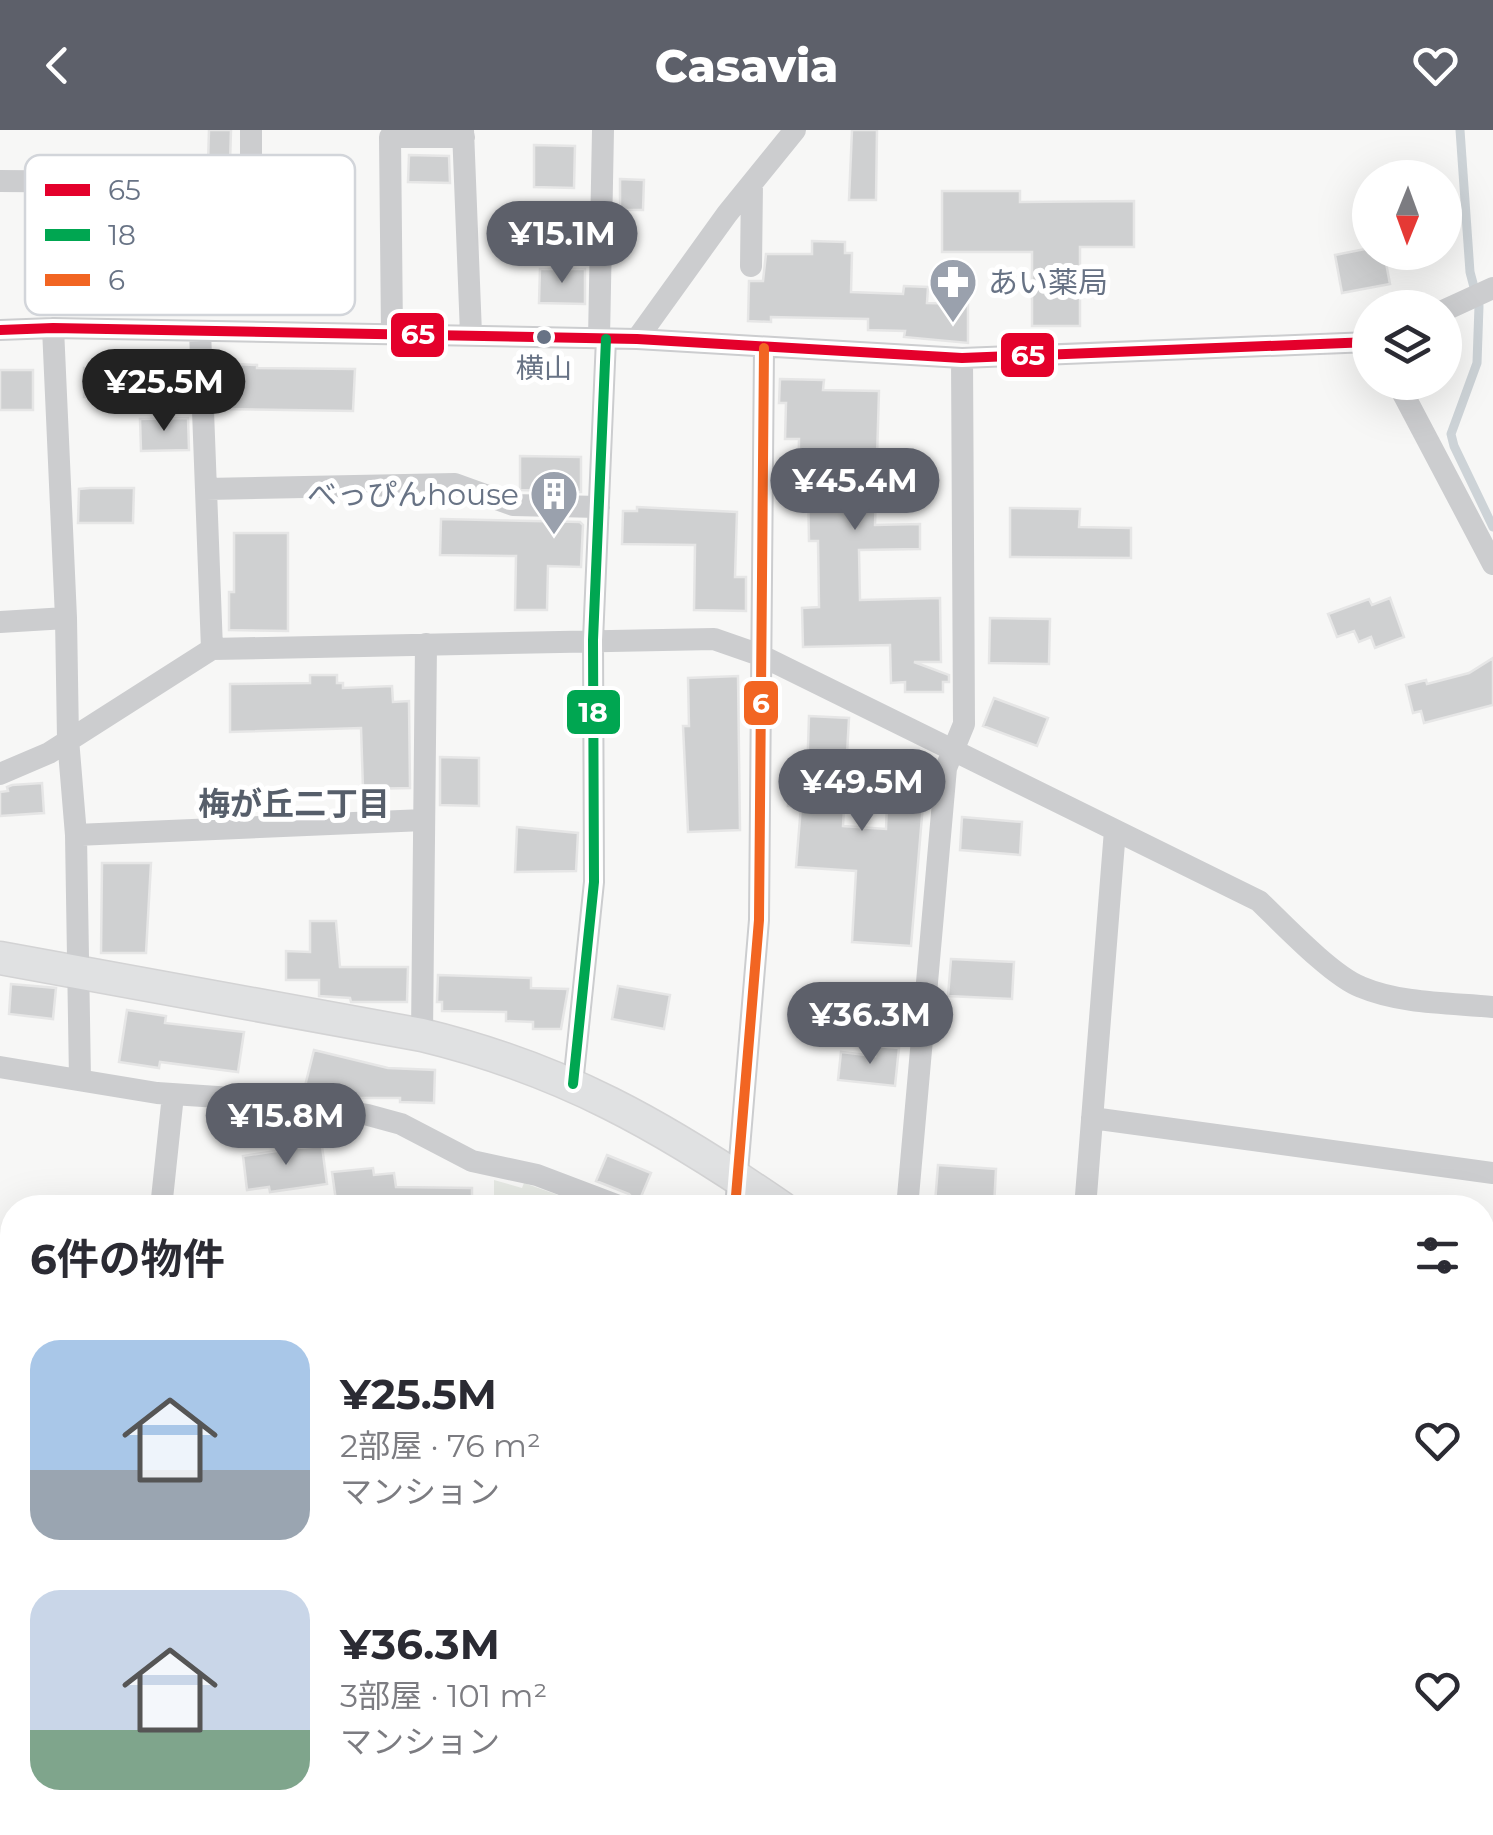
<!DOCTYPE html>
<html lang="ja">
<head>
<meta charset="utf-8">
<style>
	:root { --surface:#fff; --page:#f2f2f3; --text:#2b2b33; --muted:#7c7c81; --accent:#5d606a }
	body { margin:0; font-family:Montserrat,"Noto Sans JP",sans-serif; background:var(--page); color:var(--text); height:100vh; display:flex; flex-direction:column; font-size:38px; white-space:nowrap }
	* { box-sizing:border-box; margin:0 }
	p { font-size:32px; color:var(--muted) }
	.icon { flex:none; width:55px; height:55px; fill:none; stroke:currentColor; stroke-width:2; stroke-linecap:round; stroke-linejoin:round }
	.map { position:relative; flex:1; overflow:hidden }
	.side { position:absolute; left:0px; top:1065px; width:1495px; height:640px; display:flex; flex-direction:column; background:var(--surface); border-radius:40px 40px 0 0; box-shadow:0 10px 40px #0002 }
	.side>* { flex:none }
	.needle { width:65px; rotate:181deg }
	.buttons { position:absolute; left:1352px; top:30px; display:grid; gap:20px }
	.buttons a { display:grid; place-items:center; width:110px; height:110px; border-radius:50%; background:var(--surface); box-shadow:0 10px 40px #0002; font-size:50px }
	.price { position:absolute; translate:-50% -85px; padding:0 22px; border-radius:35px; background:var(--accent); color:#fff; font-size:32px; line-height:65px; filter:drop-shadow(0 2px 5px #0008) }
	.price::after { content:''; position:absolute; left:50%; top:60px; width:30px; height:22px; margin-left:-15px; background:inherit; clip-path:polygon(0 0,100% 0,50% 100%) }
	.price.current { background:#222; color:#fff }
	ul { padding:0; list-style:none }
	li { display:flex; align-items:center; gap:30px; height:250px; padding:0 30px }
	li span { display:grid; place-items:center; flex:none; width:280px; height:200px; border-radius:30px; color:#555 }
	li>.icon { margin-inline-start:auto }
	span .icon { width:120px; height:120px; fill:#fffc; stroke-width:1 }
	li b { font-size:42px }
	h2 { display:flex; justify-content:space-between; align-items:center; height:120px; padding:0 30px; font-size:42px }
	header { display:flex; justify-content:space-between; align-items:center; height:130px; padding:0 30px; background:var(--accent); color:#fff; font-size:45px; font-weight:800 }
	.map>svg:first-child { display:block }
	.green { fill:#e6e9e4 }
	.lines { fill:none; stroke-linecap:round; stroke-linejoin:round }
	.stream { stroke:#cdd3d7; stroke-width:9 }
	.building { fill:#cfd0d1; stroke:#e6e6e6; stroke-width:2.5 }
	.secondary-casing { stroke:#d3d3d4; stroke-width:35 }
	.street { stroke:#cccdcf; stroke-width:22 }
	.secondary { stroke:#e0e1e2; stroke-width:32 }
	.bus-1-casing { stroke:#fff; stroke-width:18 }
	.bus-2-casing { stroke:#fff; stroke-width:18 }
	.bus-3-casing { stroke:#fff; stroke-width:18 }
	.bus-1 { stroke:#e4002b; stroke-width:10 }
	.bus-2 { stroke:#00a651; stroke-width:10 }
	.bus-3 { stroke:#f26522; stroke-width:10 }
	.bus-dot { fill:#687385; stroke:#fff; stroke-width:4 }
	.labels { text-anchor:middle; dominant-baseline:central; stroke-width:10; stroke-linejoin:round; paint-order:stroke }
	.bus-label { font-size:28px; fill:#687385; stroke:#fff }
	.poi-label { font-size:30px; fill:#687385; stroke:#fff; text-anchor:start }
	.neighbourhood-label { font-size:32px; font-weight:bold; fill:#565e6a; stroke:#fff }
	.key { fill:#fff; stroke:#d2d5da; stroke-width:2.5 }
	.key-label { font-size:28px; fill:#687385 }
	.line-badge { stroke:#fff; stroke-width:4 }
	.badge-label { font-size:28px; text-anchor:middle; font-weight:bold; fill:#fff }
</style>
</head>
<body>
<header><svg class="icon" aria-label="back" viewBox="0 0 24 24"><path d="M15 5l-7 7 7 7"/></svg>Casavia<svg class="icon" aria-label="heart" viewBox="0 0 24 24"><path d="M12 20l-8-8c-3-5 5-10 8-4 3-6 11-1 8 4z"/></svg></header>
<div class="map">
<svg width="1493" height="1705" viewBox="0 0 1493 1705">
	<rect width="100%" height="100%" fill="#f7f7f6"/>
	<!-- green -->
	<path class="green" d="M494 1050 522 1058 524 1053 592 1077 494 1078Z
		M12 1258V1692L782 1693 772 1705H0V1262Z
		M1483 1486 1493 1487V1705H1309L1320 1693 1482 1692Z"/>
	<g class="lines">
		<!-- stream -->
		<path class="stream" d="M1460 0 1470 142 1479 176 1477 233 1451 304 1454 316 1493 397"/>
	</g>
	<!-- building -->
	<path class="building" d="M209 0H231L230 33H208Z
		M852 0H877L876 70H849Z
		M534 15 575 16 574 58 534 57Z
		M409 25 449 26 450 53 408 52Z
		M620 49 644 50 643 80H620Z
		M942 61H1020V72L1134 71V117H1080V196H1032V122H942Z
		M812 111 845 112V123H852L851 162 903 164 904 156 928 157 927 173 968 174V213L904 207 905 201 868 200V189L771 187V192L748 191 749 151H763L766 124H812Z
		M1370 118V122H1384L1390 154 1342 163 1335 125Z
		M540 139H585V174L539 173Z
		M234 234 257 235V238L355 239 353 281 220 279 221 248H234Z
		M127 237V266L84 267V238Z
		M0 240H33V280H0Z
		M780 249 824 250 823 260 879 261 875 395 920 394V419L859 420 860 470 940 468 941 532H914L949 545V552H943V562H905V552L891 553 890 515 803 517 802 478 819 477 818 411H809L808 358 798 357 799 309H785L786 273H779Z
		M188 288 189 320 141 321 140 289Z
		M520 326 581 327V362L520 360Z
		M90 358H134L133 393H78L79 359Z
		M637 377 737 382 735 447H746V481L694 480 695 415 622 414 623 381H637Z
		M1010 378 1080 379 1079 397 1131 398V428L1010 427Z
		M441 389 580 392 583 395 581 437 548 436 547 480H515L516 426 440 425Z
		M234 403H288V501L229 500V462H234Z
		M1390 468 1404 507 1375 518 1371 507 1359 512 1354 501 1337 507 1328 484 1369 469 1372 475Z
		M990 488 1050 489 1049 534 989 533Z
		M1493 528V575L1424 593 1421 581 1413 583 1406 555 1426 550 1427 554 1469 543Z
		M310 545H337V553H343V558L392 556 393 572 409 571 410 658 363 659 361 598 230 602V554L310 553Z
		M738 546 740 700 688 702 683 596H689L688 548Z
		M994 568 1048 588 1037 616 983 596Z
		M809 586 849 588 843 696 886 699 889 626 919 627V639H926L911 816 852 812 856 741 796 737 801 676H788L789 644 807 645Z
		M440 627 479 628V676L440 675Z
		M42 653 44 683 0 686V662L8 661 7 657 12 655Z
		M962 687 1022 692 1020 725 960 720Z
		M517 697 578 703 576 741 515 742Z
		M102 733H151L146 823H101Z
		M310 791H336L340 837H408L407 872H351L350 868 319 866V850H286V821L310 822Z
		M951 829 1014 832 1012 869 948 866Z
		M438 845 531 848V858L568 859 561 899H533V892L506 891V882L442 881V872H437Z
		M11 854 56 858 53 889 9 884Z
		M618 856 670 865 664 899 612 889Z
		M127 880 166 886 165 893 244 902 238 942 160 932 159 938 119 932Z
		M876 916 899 918 895 956 838 950 841 922 875 926Z
		M314 920 388 938 435 940 434 973 400 972V968H360L305 956Z
		M297 1008 299 1018 322 1016 327 1054 270 1062 269 1057 247 1060 243 1026 277 1021 276 1010Z
		M607 1025 651 1043 638 1074 629 1064 596 1051Z
		M938 1035 996 1039 994 1077 935 1073Z
		M373 1038 374 1045 394 1043 396 1057 472 1058V1078H337L332 1042Z"/>
	<g class="lines">
		<!-- secondary casing -->
		<g class="secondary-casing">
			<path id="secondary" d="M0 828 422 905C563 939 663 996 782 1078
				M1482 1384 1493 1386"/>
		</g>
		<!-- street -->
		<path class="street" d="M463 0 471 204
			M0 51 251 53V0
			M751 136 752 53
			M1445 180 1493 158
			M53 198 66 488 68 609 76 705 80 950
			M0 200 53 198 637 209 962 228 1370 212
			M200 201 212 519
			M392 203 390 7H464
			M599 209 603 0
			M637 209 727 84 795 0
			M1397 252 1493 434
			M206 359 455 354 513 375 599 377
			M0 492 66 488
			M0 644 49 623 212 519 714 509 760 525 1259 771C1282 793 1332 846 1361 857 1401 874 1451 873 1493 877
			M76 705 424 690
			M422 905 426 514
			M0 937 157 963 279 971 368 985 401 994 472 1031 537 1045 624 1078
			M573 954 594 752 593 510 606 209
			M1092 988 1493 1043
			M161 1078 173 965
			M735 1078 759 790 764 218
			M907 1078 946 638 964 594 962 228
			M1085 1078 1115 700
			M0 1160H12
			M1482 1215 1493 1217
			M1044 1705 1139 1700 1143 1705
			M1208 1705 1216 1692"/>
		<!-- secondary -->
		<use href="#secondary" class="secondary"/>
		<!-- bus-1 casing -->
		<g class="bus-1-casing">
			<path id="bus-1" d="M0 200 53 198 637 209 962 228 1370 212"/>
		</g>
		<!-- bus-2 casing -->
		<g class="bus-2-casing">
			<path id="bus-2" d="M573 954 594 752 593 510 606 209"/>
		</g>
		<!-- bus-3 casing -->
		<g class="bus-3-casing">
			<path id="bus-3" d="M735 1078 759 790 764 218"/>
		</g>
		<!-- bus-1 -->
		<use href="#bus-1" class="bus-1"/>
		<!-- bus-2 -->
		<use href="#bus-2" class="bus-2"/>
		<!-- bus-3 -->
		<use href="#bus-3" class="bus-3"/>
	</g>
	<!-- icons -->
	<defs>
		<g id="pharmacy-pin" transform="scale(2.5)"><path d="M0 17L-7.5 6A9.5 9.5 0 1 1 7.5 6Z" fill="#9aa1ad" stroke="#fff"/><path d="M-2-6h4v4h4v4h-4v4h-4v-4h-4v-4h4Z" fill="#fff"/></g>
		<g id="building-pin" transform="scale(2.5)"><path d="M0 17L-7.5 6A9.5 9.5 0 1 1 7.5 6Z" fill="#9aa1ad" stroke="#fff"/><path d="M-4-6H4V6H1V3H-1V6H-4ZM-2.5-4.3h1.7v1.8h-1.7ZM.8-4.3h1.7v1.8H.8ZM-2.5-1h1.7V.8h-1.7ZM.8-1h1.7V.8H.8Z" fill="#fff"/></g>
	</defs>
	<g fill-rule="evenodd">
		<use href="#pharmacy-pin" x="953" y="152"/>
		<use href="#building-pin" x="554" y="364"/>
	</g>
	<!-- markers -->
	<circle class="bus-dot" cx="544" cy="207" r="9"/>
	<g class="labels">
		<!-- bus labels -->
		<g class="bus-label">
			<text x="544" y="238">横山</text>
		</g>
		<!-- poi labels -->
		<g class="poi-label">
			<text x="988" y="152">あい薬局</text>
			<text x="519" y="364" text-anchor="end">べっぴんhouse</text>
		</g>
		<!-- neighbourhood labels -->
		<g class="neighbourhood-label">
			<text x="294" y="673">梅が丘二丁目</text>
		</g>
	</g>
	<!-- legend -->
	<rect x="25" y="25" width="330" height="160" rx="15" class="key"/>
	<rect x="45" y="54" width="45" height="12" fill="#e4002b"/>
	<rect x="45" y="99" width="45" height="12" fill="#00a651"/>
	<rect x="45" y="144" width="45" height="12" fill="#f26522"/>
	<g class="key-label">
		<text x="108" y="70">65</text>
		<text x="108" y="115">18</text>
		<text x="108" y="160">6</text>
	</g>
	<g class="line-badge">
		<rect x="389" y="181" width="57" height="48" rx="10" fill="#e4002b"/>
		<rect x="999" y="201" width="57" height="48" rx="10" fill="#e4002b"/>
		<rect x="742" y="549" width="38" height="48" rx="10" fill="#f26522"/>
		<rect x="565" y="558" width="57" height="48" rx="10" fill="#00a651"/>
	</g>
	<g class="badge-label">
		<text x="418" y="214">65</text>
		<text x="1028" y="235">65</text>
		<text x="761" y="583">6</text>
		<text x="593" y="592">18</text>
	</g>
</svg>
<div class="buttons">
<a><svg class="needle" viewBox="-14 -14 28 28"><path d="M0-13l5 13h-10z" fill="#e53935"/><path d="M0 13l5-13h-10z" fill="#7c7c81"/></svg></a>
<a><svg class="icon" aria-label="layers" viewBox="0 0 24 24"><path d="M12 4l9 5-9 5-9-5zM3 14l9 5 9-5"/></svg></a>
</div>
<b class="price" style="left:562px;top:156px">¥15.1M</b>
<b class="price current" style="left:164px;top:304px">¥25.5M</b>
<b class="price" style="left:855px;top:403px">¥45.4M</b>
<b class="price" style="left:862px;top:704px">¥49.5M</b>
<b class="price" style="left:870px;top:937px">¥36.3M</b>
<b class="price" style="left:286px;top:1038px">¥15.8M</b>
<section class="side">
<h2>6件の物件<svg class="icon" aria-label="filters" viewBox="0 0 24 24"><path d="M4 7h16M4 17h16"/><circle cx="9" cy="7" r="2"/><circle cx="15" cy="17" r="2"/></svg></h2>
<ul>
<li><span style="background:linear-gradient(#a9c7e8 65%,#9aa5b1 0)"><svg class="icon" aria-label="home" viewBox="0 0 24 24"><path d="M3 11l9-7 9 7M6 9v11h12V9"/></svg></span><div><b>¥25.5M</b><p>2部屋 · 76 m²</p><p>マンション</p></div><svg class="icon" aria-label="heart" viewBox="0 0 24 24"><path d="M12 20l-8-8c-3-5 5-10 8-4 3-6 11-1 8 4z"/></svg></li>
<li><span style="background:linear-gradient(#c9d6e8 70%,#7fa58c 0)"><svg class="icon" aria-label="home" viewBox="0 0 24 24"><path d="M3 11l9-7 9 7M6 9v11h12V9"/></svg></span><div><b>¥36.3M</b><p>3部屋 · 101 m²</p><p>マンション</p></div><svg class="icon" aria-label="heart" viewBox="0 0 24 24"><path d="M12 20l-8-8c-3-5 5-10 8-4 3-6 11-1 8 4z"/></svg></li>
</ul>
</section>
</div>
</body>
</html>
